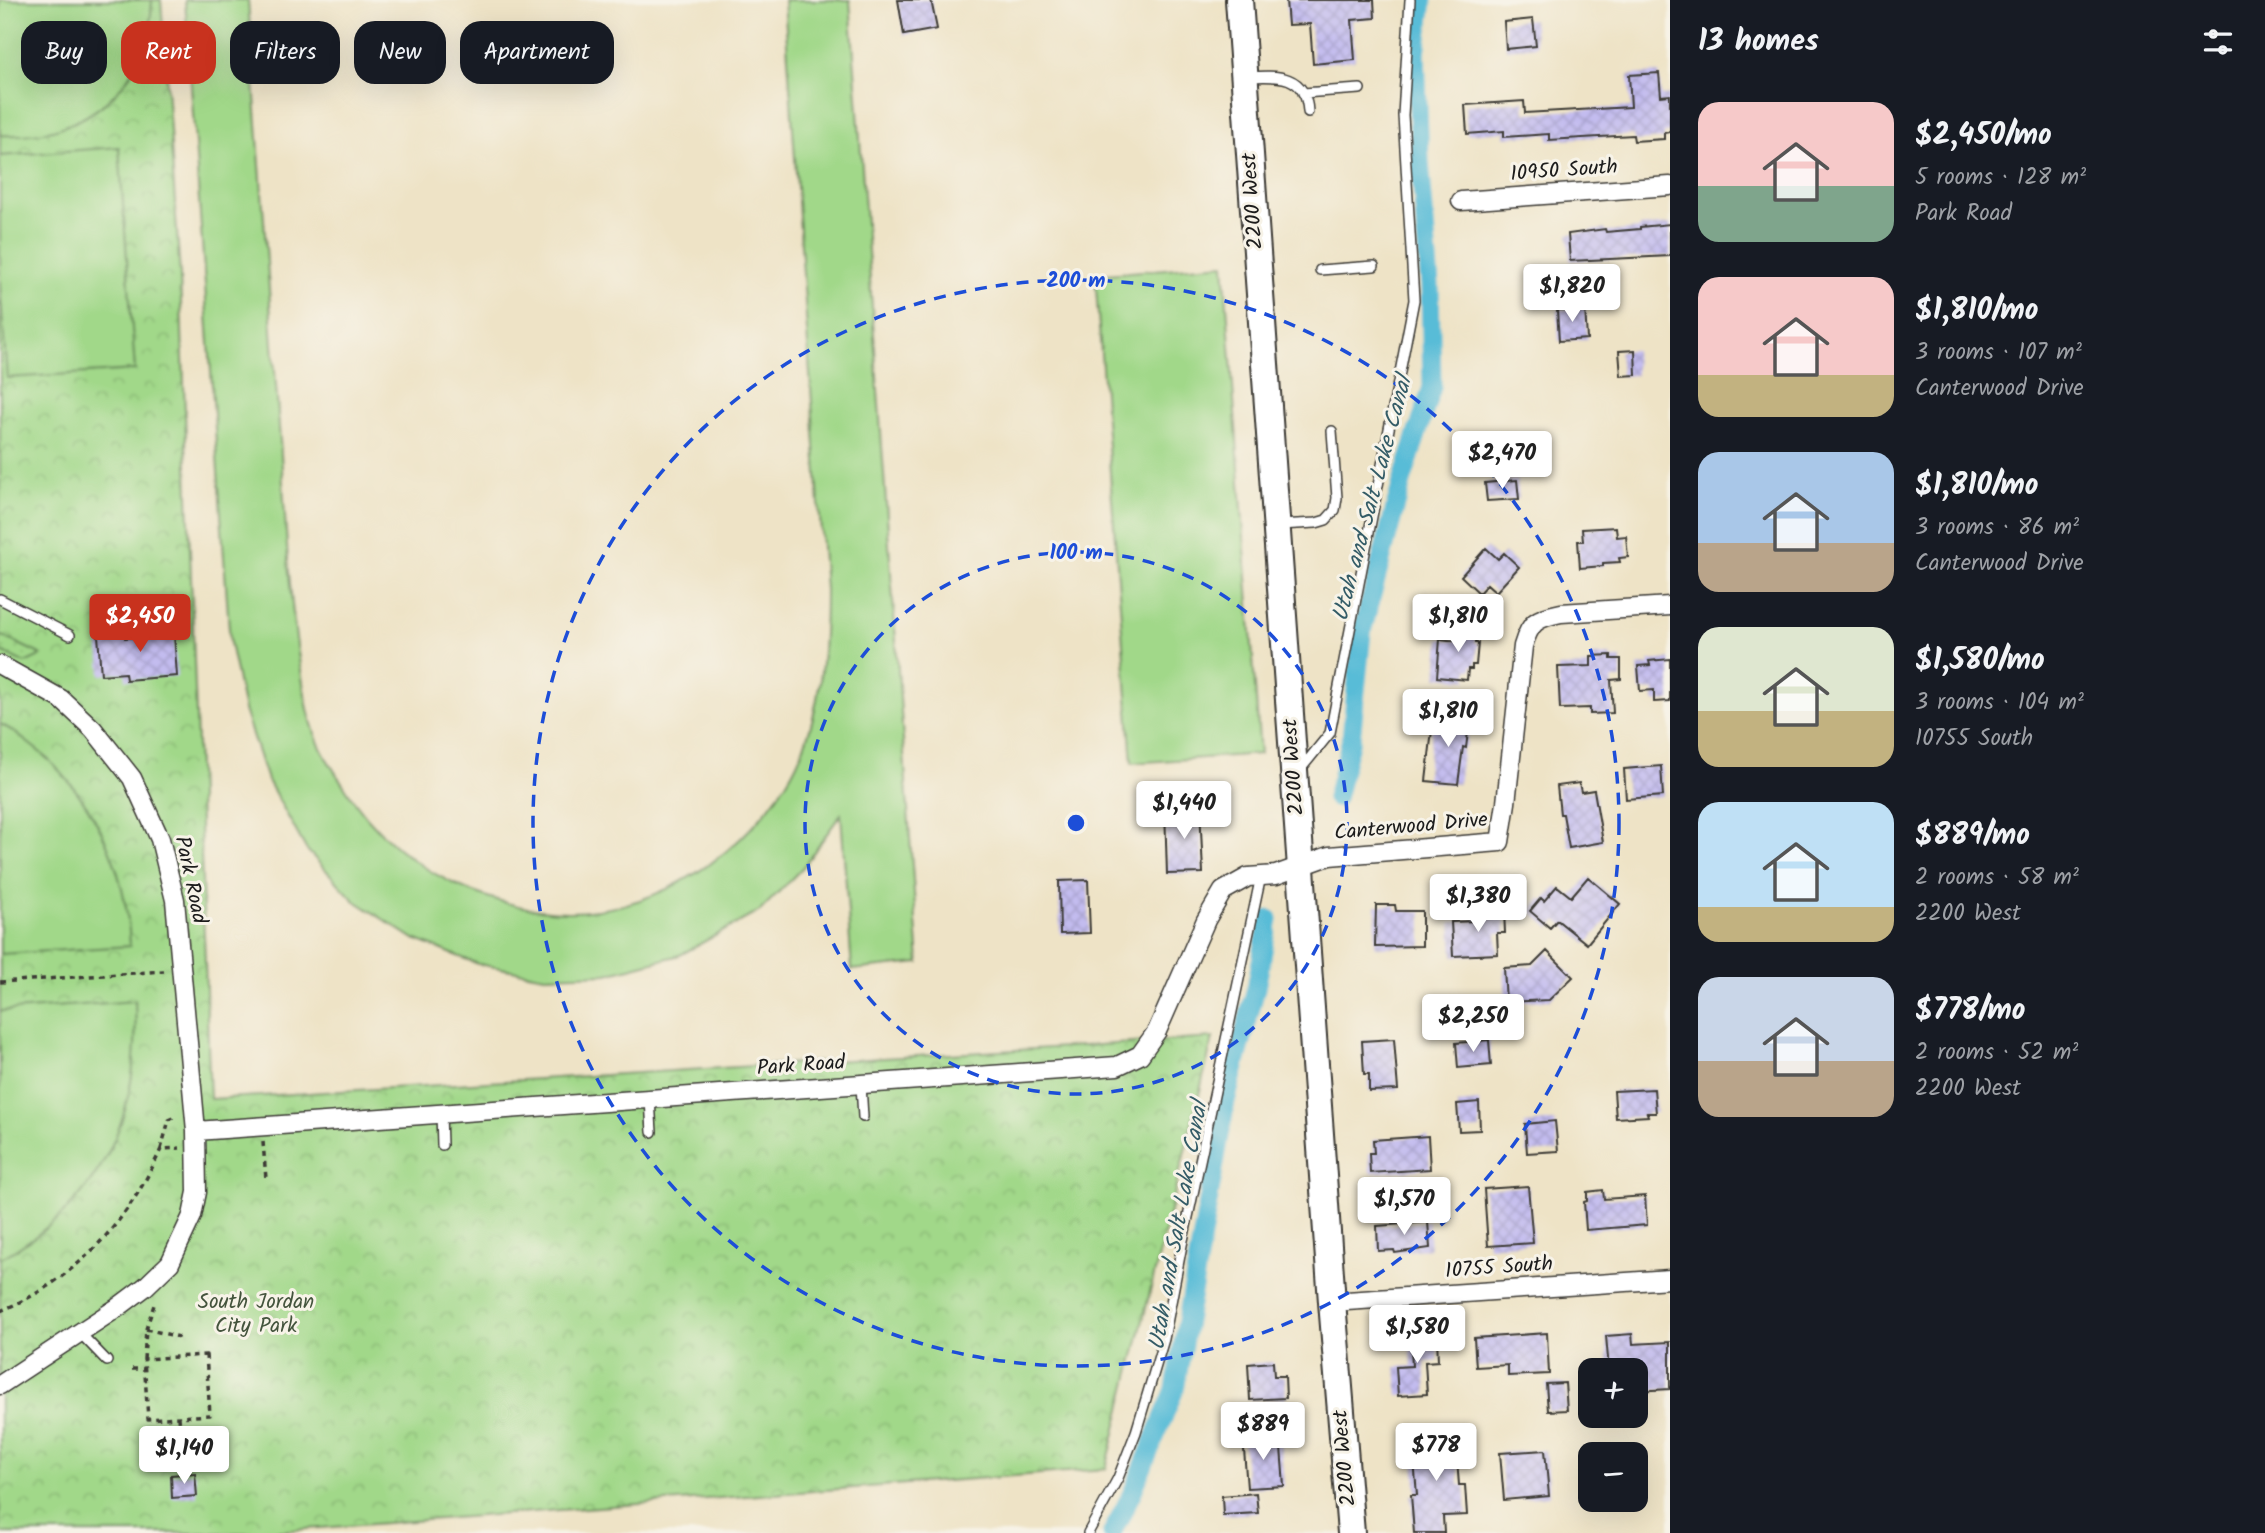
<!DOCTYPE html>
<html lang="en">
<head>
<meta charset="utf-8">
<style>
	:root { --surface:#171b24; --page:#20242c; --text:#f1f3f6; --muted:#9ea1a6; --accent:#c8321e }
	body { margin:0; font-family:Kalam,sans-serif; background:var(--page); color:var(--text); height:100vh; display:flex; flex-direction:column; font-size:26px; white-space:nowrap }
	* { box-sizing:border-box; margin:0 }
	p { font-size:23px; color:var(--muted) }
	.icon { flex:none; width:38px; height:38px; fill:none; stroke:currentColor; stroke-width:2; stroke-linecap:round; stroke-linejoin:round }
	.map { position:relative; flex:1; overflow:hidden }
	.panel { display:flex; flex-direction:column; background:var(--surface); width:595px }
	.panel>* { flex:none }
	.hud { position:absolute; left:21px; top:21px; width:665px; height:63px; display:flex; gap:14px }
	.buttons { position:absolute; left:1578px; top:1358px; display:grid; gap:14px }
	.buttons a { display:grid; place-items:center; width:70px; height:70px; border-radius:14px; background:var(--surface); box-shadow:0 7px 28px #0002; font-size:35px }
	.price { position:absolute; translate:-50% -60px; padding:0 16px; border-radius:7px; background:#fff; color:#222; font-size:23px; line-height:46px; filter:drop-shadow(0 2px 4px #0008) }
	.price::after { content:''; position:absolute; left:50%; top:42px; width:21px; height:16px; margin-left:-10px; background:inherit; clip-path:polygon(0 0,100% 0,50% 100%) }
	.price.active { background:var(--accent); color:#fff }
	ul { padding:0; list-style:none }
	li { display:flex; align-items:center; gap:21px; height:175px; padding:0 28px }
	li span { display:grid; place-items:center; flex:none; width:196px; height:140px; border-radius:21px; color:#555 }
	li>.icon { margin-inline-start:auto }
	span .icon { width:84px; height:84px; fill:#fffc; stroke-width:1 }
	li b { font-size:30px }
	h2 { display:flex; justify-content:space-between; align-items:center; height:84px; padding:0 28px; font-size:30px }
	.chip { padding:0 24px; border-radius:21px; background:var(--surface); box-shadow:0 7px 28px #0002; font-size:24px; line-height:63px }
	.chip.active { background:var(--accent); color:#fff }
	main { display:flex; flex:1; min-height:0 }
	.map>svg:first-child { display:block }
	.park { fill:url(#park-crowns); stroke:#5e7a52; stroke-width:2 }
	.garden { fill:url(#garden-dots); stroke:#5e7a52; stroke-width:2 }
	.pitch { fill:#a1d889; stroke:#5e7a52; stroke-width:2 }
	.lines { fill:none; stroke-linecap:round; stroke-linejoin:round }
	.canal { stroke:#58bcd7; stroke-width:19 }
	.building { fill:url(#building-cross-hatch) }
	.lane-casing { stroke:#3c3a36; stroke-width:12 }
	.street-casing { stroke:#3c3a36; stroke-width:21 }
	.secondary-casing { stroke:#3c3a36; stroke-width:30 }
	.path { stroke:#3c3a36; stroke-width:3.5; stroke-dasharray:5 5; stroke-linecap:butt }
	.lane { stroke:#fff; stroke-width:9 }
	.street { stroke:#fff; stroke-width:18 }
	.secondary { stroke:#fff; stroke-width:26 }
	.ring { fill:none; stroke:#1d4ed8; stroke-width:3.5; stroke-dasharray:12 9 }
	.labels { text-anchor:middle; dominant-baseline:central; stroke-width:6; stroke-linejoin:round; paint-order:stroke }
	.street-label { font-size:21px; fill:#1c1c1c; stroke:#f7f3e8 }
	.park-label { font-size:21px; fill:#44543d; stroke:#f7f3e8 }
	.water-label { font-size:23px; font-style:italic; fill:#345c67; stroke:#f7f3e8 }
	.centre { fill:#1d4ed8; stroke:#f7f3e8; stroke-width:3.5 }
	.ring-label { font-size:21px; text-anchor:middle; font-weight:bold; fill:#1d4ed8; stroke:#f7f3e8; stroke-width:6; stroke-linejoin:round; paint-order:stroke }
</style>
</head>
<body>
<main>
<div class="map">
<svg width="1670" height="1533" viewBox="0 0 1670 1533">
	<defs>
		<pattern id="park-crowns" width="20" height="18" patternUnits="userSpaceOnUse" patternTransform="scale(1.75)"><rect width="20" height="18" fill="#a1d889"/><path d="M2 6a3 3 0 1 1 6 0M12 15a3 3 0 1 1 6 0" fill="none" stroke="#8ab976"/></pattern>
		<pattern id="garden-dots" width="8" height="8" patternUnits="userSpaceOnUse" patternTransform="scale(1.75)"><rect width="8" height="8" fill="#a1d889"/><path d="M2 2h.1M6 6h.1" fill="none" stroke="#8ab976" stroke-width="1.8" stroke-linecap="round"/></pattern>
		<pattern id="building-cross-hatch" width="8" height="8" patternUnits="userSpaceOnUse" patternTransform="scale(1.75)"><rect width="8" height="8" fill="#c3bcef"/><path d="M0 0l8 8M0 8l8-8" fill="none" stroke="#a7a1cc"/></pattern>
	</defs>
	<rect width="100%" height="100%" fill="#f7f3e8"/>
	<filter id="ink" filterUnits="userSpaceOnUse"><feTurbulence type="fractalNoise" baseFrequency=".0143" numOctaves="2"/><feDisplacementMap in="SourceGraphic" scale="14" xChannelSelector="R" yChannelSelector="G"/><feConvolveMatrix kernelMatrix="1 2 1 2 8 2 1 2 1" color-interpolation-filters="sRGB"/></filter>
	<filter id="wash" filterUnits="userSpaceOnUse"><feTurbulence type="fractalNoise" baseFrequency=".00686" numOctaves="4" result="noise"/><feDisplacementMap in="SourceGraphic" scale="28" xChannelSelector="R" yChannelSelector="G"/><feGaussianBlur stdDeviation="1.57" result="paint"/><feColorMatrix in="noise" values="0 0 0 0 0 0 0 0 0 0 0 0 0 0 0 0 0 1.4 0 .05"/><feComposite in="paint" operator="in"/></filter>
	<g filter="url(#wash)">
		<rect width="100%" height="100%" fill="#eee3c6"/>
		<!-- park -->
		<path class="park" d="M0 0H161L180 275 210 1099 1213 1038 1106 1469 253 1533H0Z"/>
		<!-- garden -->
		<path class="garden" d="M0 635 42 655 25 663 0 651Z"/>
		<!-- pitch -->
		<path class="pitch" d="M0 0H152C150 86 84 140 0 135Z
			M185 0H248C259 156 270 312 282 468 286 531 289 595 299 659 304 688 308 721 321 748 326 759 334 770 341 781 372 833 417 870 473 892 495 900 516 907 540 910 638 923 735 865 786 783 821 728 825 653 825 590L784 0H850L919 963 852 970 841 814 803 867 760 911 680 955 607 974 545 976 478 964 414 939 355 901 306 849 266 777 244 710 230 643Z
			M119 147 135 370 7 378 0 285V156Z
			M1224 264 1260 754 1132 763 1095 275Z
			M0 724C10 728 18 735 27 742 91 789 127 867 130 946L0 954Z
			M135 1001C141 1117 104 1201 0 1259V1011Z"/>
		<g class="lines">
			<!-- canal -->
			<path class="canal" d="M1336 798 1351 739 1362 632 1402 482 1432 387 1430 285 1420 161 1416 53 1423 0
				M1112 1533 1133 1491 1175 1389 1226 1101 1256 988 1269 919"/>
		</g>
		<g id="blocks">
			<!-- building -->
			<path class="building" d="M898 0H931L937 29 904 35Z
				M1286 0H1374L1375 18 1352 20 1355 60 1313 64 1310 24 1288 25Z
				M1533 19 1536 46 1506 49 1504 22Z
				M1659 73 1661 96 1670 95V132L1664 133V139L1634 141 1633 135 1549 140V134L1504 137V131L1467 134 1465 105 1524 101 1525 113 1631 107 1629 75Z
				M1670 224V256L1570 261 1568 234 1605 229 1606 232 1640 229V227Z
				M1585 308 1587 339 1559 341 1557 310Z
				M1635 350 1636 375 1621 376 1619 351Z
				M1517 480 1519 499 1487 501 1485 483Z
				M1616 527 1617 537 1626 536 1628 557 1619 558 1620 562 1603 563V566L1580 568 1578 541H1583L1582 529Z
				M1486 548 1498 559 1504 553 1519 567 1496 592 1487 584 1479 593 1461 576Z
				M173 620 177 676 126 680 125 673 101 675 98 635 124 633 125 638 155 636 154 622Z
				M1457 625 1476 627 1475 643H1478L1476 665H1472V669H1468L1467 680 1437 677 1440 639 1456 641Z
				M1611 655V659H1621V679L1611 680 1613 713 1590 714V708L1560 709 1558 667 1591 666V656Z
				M1670 659V701L1654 702V690L1640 691 1638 666 1650 665 1649 661Z
				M1448 714 1470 716 1466 748 1463 747 1458 784 1426 781 1433 722 1447 723Z
				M1661 766 1663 796 1626 799 1624 769Z
				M1579 783 1581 792 1594 790 1603 842 1569 848 1563 814H1560L1557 786Z
				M1200 807 1203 873 1167 874 1165 808Z
				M1588 877 1620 904 1587 944 1557 920 1550 928 1530 911 1541 898 1544 901 1557 886 1571 897Z
				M1088 880 1090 933 1060 934 1059 881Z
				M1376 905H1395L1396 911H1422V946L1375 947Z
				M1504 910 1505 933H1497L1498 954 1453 956 1451 922 1475 921V911Z
				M1547 951 1573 977 1549 1000 1506 1002 1504 968 1532 966Z
				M1394 1039 1398 1090 1369 1091V1074H1364L1362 1041Z
				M1489 1040 1491 1065 1458 1068 1456 1043Z
				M1654 1089 1656 1113H1647L1648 1116 1616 1118 1614 1091Z
				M1479 1102 1480 1130 1459 1131 1457 1104Z
				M1555 1121 1558 1151 1527 1153 1525 1124Z
				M1428 1136 1430 1169 1370 1173 1369 1153H1374L1373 1140Z
				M1528 1186 1533 1243 1488 1246 1484 1189Z
				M1603 1190 1604 1199 1645 1196 1647 1225 1586 1230 1584 1202 1587 1201V1192Z
				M1428 1222 1430 1248 1395 1253 1394 1250 1378 1251 1377 1226Z
				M1423 1330 1424 1338H1437L1438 1361 1425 1362 1427 1394 1398 1396 1396 1367 1412 1366 1410 1331Z
				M1547 1333 1549 1374 1508 1376V1365L1476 1367 1474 1338Z
				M1632 1334 1633 1344 1670 1342V1389L1636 1391V1370H1609L1606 1336Z
				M1273 1362 1274 1376H1285L1286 1398 1250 1400 1248 1364Z
				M1565 1383 1567 1410 1548 1411 1546 1384Z
				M1455 1433 1459 1485H1465L1467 1515 1443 1516 1444 1533H1414L1411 1495H1417L1412 1437Z
				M1280 1435 1284 1486 1247 1488 1243 1437Z
				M1545 1450 1549 1496 1504 1500 1500 1453Z
				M195 1473 197 1496 172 1498 171 1475Z
				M1256 1493 1258 1513 1223 1515 1222 1496Z"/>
		</g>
	</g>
	<g filter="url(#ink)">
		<use href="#blocks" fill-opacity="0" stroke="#3c3a36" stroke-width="2"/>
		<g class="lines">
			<!-- lane casing -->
			<g class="lane-casing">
				<path id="lane" d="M1248 77C1278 75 1306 74 1308 112
					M1303 93 1360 89
					M1320 270 1374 266
					M1279 525 1316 523 1326 520 1335 510 1337 498 1332 431
					M0 599 70 635
					M1300 770 1330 733 1414 300 1403 115 1410 0
					M861 1085 863 1117
					M650 1099 652 1132
					M441 1113 442 1145
					M80 1333 107 1361
					M1088 1533 1118 1478 1136 1432 1164 1339 1182 1245 1261 876"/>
			</g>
			<!-- street casing -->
			<g class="street-casing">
				<path id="street" d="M1461 201 1670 186
					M0 665 61 699 93 729 132 778 160 839 175 900 196 1131 197 1192 192 1216 170 1263 145 1287 117 1308 0 1385
					M196 1131 1117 1066 1140 1055 1157 1031 1206 920 1223 891 1248 877 1276 875 1329 856 1500 842 1506 803 1523 646C1530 622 1536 618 1561 613L1670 606
					M1332 1302 1670 1279"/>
			</g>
			<!-- secondary casing -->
			<g class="secondary-casing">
				<path id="secondary" d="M1239 0 1332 1302 1351 1533"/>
			</g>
			<!-- path -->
			<path class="path" d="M0 982 164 971
				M263 1142 266 1179
				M161 1149 169 1120 178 1116
				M0 1311C75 1281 129 1221 161 1149L180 1148
				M146 1329 155 1302
				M206 1355 210 1415 148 1419 144 1359Z
				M144 1359 146 1329 179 1337
				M132 1369H145
				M179 1417 183 1474"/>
			<!-- lane -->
			<use href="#lane" class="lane"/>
			<!-- street -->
			<use href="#street" class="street"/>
			<!-- secondary -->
			<use href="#secondary" class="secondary"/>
		</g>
	</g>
	<!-- distance rings -->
	<g class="ring">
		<circle cx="1076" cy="823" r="271"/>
		<circle cx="1076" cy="823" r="543"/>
	</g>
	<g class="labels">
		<!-- street labels -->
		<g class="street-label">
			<text transform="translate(1564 171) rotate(-4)">10950 South</text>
			<text transform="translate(1253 201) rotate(-94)">2200 West</text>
			<text transform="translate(1294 767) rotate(-94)">2200 West</text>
			<text transform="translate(1411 827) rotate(-5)">Canterwood Drive</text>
			<text transform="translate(190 880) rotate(78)">Park Road</text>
			<text transform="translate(801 1066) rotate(-4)">Park Road</text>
			<text transform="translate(1499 1268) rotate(-4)">10755 South</text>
			<text transform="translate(1345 1458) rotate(-95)">2200 West</text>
		</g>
		<!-- park labels -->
		<g class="park-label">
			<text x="256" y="1302">South Jordan<tspan x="256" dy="24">City Park</tspan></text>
		</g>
		<!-- water labels -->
		<g class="water-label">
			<text transform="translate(1373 499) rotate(-75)">Utah and Salt Lake Canal</text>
			<text transform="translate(1179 1226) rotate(-80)">Utah and Salt Lake Canal</text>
		</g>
	</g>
	<circle cx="1076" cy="823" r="10" class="centre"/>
	<g class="ring-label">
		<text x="1076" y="287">200 m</text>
		<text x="1076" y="559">100 m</text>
	</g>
</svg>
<div class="buttons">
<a>+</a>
<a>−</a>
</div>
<b class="price" style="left:1572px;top:324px">$1,820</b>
<b class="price" style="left:1502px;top:491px">$2,470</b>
<b class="price active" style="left:140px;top:654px">$2,450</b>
<b class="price" style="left:1458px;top:654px">$1,810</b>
<b class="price" style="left:1448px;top:749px">$1,810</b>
<b class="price" style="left:1184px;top:841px">$1,440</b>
<b class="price" style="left:1478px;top:934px">$1,380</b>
<b class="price" style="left:1473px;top:1054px">$2,250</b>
<b class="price" style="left:1404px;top:1237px">$1,570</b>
<b class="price" style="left:1417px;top:1365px">$1,580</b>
<b class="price" style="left:1263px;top:1462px">$889</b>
<b class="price" style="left:1436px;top:1483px">$778</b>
<b class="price" style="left:184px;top:1486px">$1,140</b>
<div class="hud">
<a class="chip">Buy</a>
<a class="chip active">Rent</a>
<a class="chip">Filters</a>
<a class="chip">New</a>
<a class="chip">Apartment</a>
</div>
</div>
<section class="panel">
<h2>13 homes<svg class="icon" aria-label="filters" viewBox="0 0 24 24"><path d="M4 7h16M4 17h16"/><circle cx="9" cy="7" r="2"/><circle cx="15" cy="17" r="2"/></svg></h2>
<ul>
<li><span style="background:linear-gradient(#f6c9c9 60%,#7fa58c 0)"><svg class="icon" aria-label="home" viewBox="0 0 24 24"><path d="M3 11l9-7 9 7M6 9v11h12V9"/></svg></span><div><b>$2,450/mo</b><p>5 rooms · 128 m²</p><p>Park Road</p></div></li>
<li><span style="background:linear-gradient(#f6c9c9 70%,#c2b280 0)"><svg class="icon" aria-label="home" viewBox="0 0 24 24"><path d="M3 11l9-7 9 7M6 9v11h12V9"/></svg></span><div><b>$1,810/mo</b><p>3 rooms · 107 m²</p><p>Canterwood Drive</p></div></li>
<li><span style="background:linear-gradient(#a9c7e8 65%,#b9a48a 0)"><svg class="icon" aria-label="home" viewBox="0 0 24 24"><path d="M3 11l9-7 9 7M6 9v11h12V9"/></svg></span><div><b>$1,810/mo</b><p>3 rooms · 86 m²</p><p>Canterwood Drive</p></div></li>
<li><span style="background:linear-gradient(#dfe7d0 60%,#c2b280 0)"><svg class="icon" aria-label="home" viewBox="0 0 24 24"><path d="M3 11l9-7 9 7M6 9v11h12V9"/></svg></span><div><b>$1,580/mo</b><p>3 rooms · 104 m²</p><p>10755 South</p></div></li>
<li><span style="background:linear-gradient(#bfe0f5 75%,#c2b280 0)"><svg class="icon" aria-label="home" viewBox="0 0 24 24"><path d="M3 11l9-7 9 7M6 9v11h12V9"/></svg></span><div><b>$889/mo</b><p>2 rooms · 58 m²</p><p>2200 West</p></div></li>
<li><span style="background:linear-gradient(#c9d6e8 60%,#b9a48a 0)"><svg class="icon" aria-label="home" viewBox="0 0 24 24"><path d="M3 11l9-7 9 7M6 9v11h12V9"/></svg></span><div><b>$778/mo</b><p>2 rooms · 52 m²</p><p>2200 West</p></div></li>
</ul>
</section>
</main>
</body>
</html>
